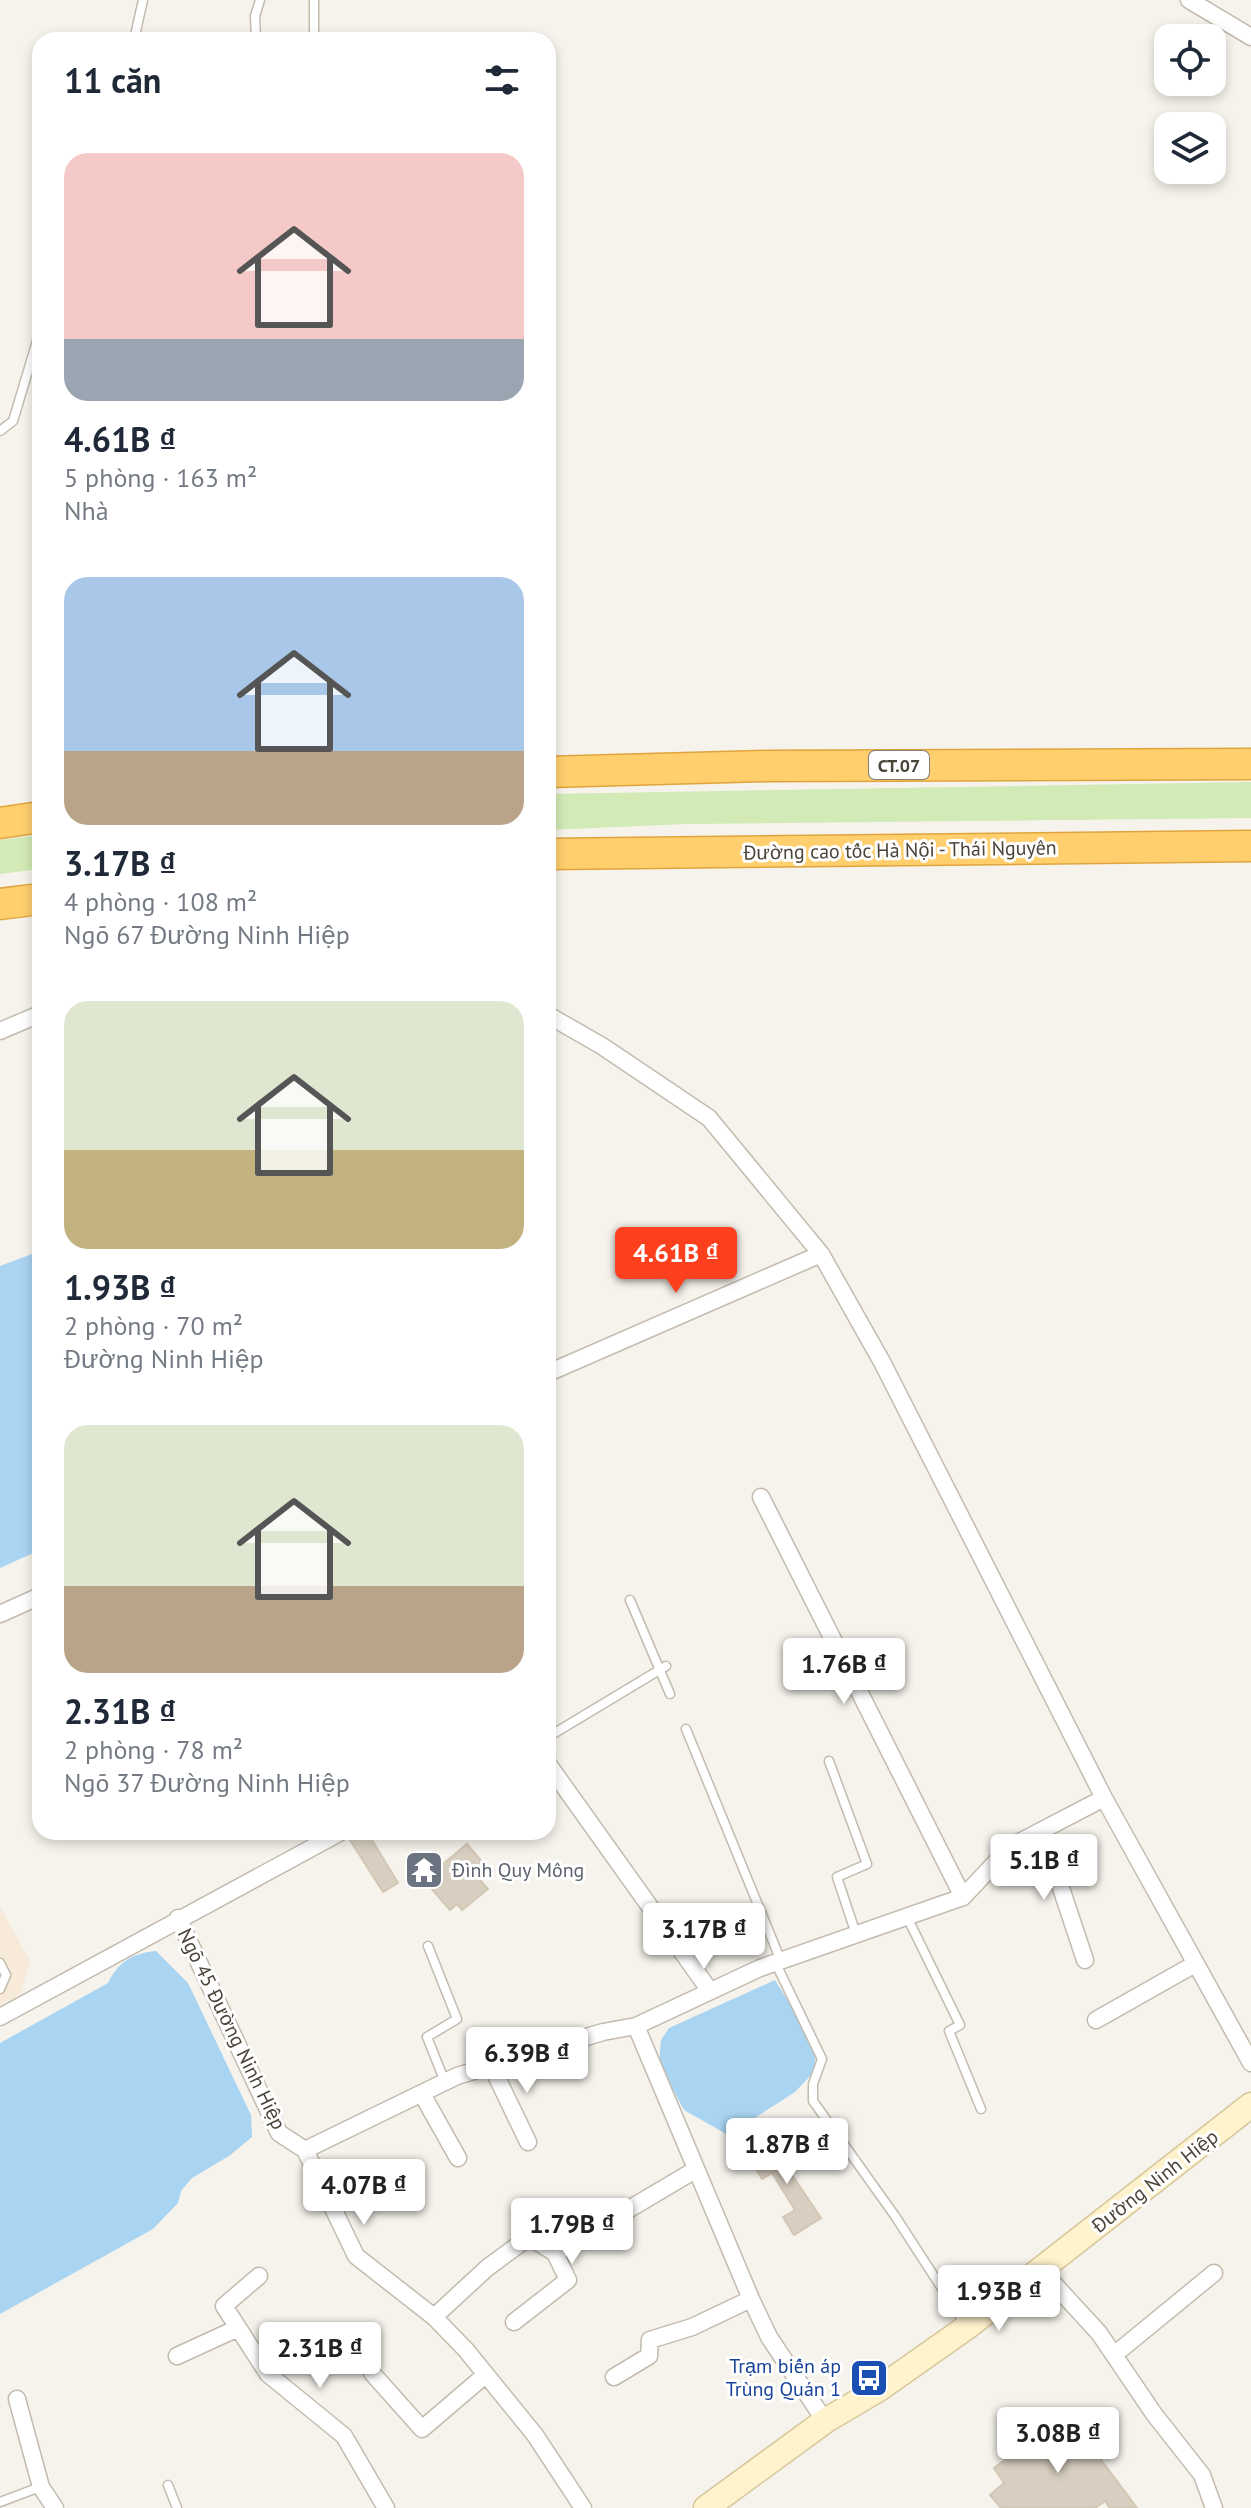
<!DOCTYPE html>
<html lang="vi">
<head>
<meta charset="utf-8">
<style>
	:root { --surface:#fff; --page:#f2f2f3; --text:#1f2937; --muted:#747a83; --accent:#fc3f1d }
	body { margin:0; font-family:"PT Sans",sans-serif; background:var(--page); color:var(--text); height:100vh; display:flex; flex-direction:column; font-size:30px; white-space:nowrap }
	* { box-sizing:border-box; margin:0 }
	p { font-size:26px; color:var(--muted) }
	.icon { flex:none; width:44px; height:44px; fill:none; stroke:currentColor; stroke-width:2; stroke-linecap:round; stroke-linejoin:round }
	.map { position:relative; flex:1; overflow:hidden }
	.side { position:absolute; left:32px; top:32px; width:524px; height:1808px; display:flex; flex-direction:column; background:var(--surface); border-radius:24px; box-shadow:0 4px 12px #0003 }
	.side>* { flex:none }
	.tools { position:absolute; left:1154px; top:24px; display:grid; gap:16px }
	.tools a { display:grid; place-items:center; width:72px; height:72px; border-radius:16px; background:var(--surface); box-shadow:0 4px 12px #0003; font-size:40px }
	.price { position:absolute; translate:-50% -68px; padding:0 18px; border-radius:8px; background:#fff; color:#222; font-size:26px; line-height:52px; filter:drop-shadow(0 2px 4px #0008) }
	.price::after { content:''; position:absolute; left:50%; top:48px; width:24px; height:18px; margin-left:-12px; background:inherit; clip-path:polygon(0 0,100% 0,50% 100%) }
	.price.current { background:var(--accent); color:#fff }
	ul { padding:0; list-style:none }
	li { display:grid; align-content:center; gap:16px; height:424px; padding:0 32px }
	li span { display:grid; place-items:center; height:248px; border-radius:24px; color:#555 }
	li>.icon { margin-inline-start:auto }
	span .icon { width:144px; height:144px; fill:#fffc; stroke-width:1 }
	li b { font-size:34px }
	h2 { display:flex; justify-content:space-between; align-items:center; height:96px; padding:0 32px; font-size:34px }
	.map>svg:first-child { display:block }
	.commercial { fill:#f7ead8 }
	.green { fill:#d2eab5 }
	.water { fill:#a9d4f2 }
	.building { fill:#d8cfc1; stroke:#d3c7b4; stroke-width:2 }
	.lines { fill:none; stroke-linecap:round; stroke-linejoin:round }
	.lane-casing { stroke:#c2bbae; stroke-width:11 }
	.street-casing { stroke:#c2bbae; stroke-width:19 }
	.secondary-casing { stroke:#d6c79b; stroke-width:27 }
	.highway-casing { stroke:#e0a43c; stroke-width:33 }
	.lane { stroke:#fff; stroke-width:8 }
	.street { stroke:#fff; stroke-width:16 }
	.secondary { stroke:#fff3cd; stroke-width:24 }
	.highway { stroke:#ffcf6e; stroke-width:30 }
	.labels { text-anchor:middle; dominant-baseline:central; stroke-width:6; stroke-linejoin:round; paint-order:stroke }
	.shield { fill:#fff; stroke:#817c74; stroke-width:2 }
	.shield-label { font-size:18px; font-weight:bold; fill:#4b4439 }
	.street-label { font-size:20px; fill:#4b4439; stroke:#fff }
	.worship-label { font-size:20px; fill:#5b616d; stroke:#fff; text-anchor:start }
	.transit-label { font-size:20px; fill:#164399; stroke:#fff; text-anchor:end }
</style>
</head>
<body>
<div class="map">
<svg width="1251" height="2508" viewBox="0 0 1251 2508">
	<rect width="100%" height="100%" fill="#f6f3ec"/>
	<!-- commercial -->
	<path class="commercial" d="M0 1907 30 1961 21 1994 0 2005Z"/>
	<!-- green -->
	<path class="green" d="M1251 782V818L686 824 548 830V794Z
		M40 835V869L0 874V840Z"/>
	<!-- water -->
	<path class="water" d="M40 1251V1550L0 1568V1266Z
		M156 1951 188 1983 251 2115 252 2137 229 2156 192 2178 181 2191 178 2203 153 2229 0 2314V2043L108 1983C118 1962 133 1953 156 1951Z
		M775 1980 815 2045V2071L795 2092 728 2135 684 2110 659 2064 661 2040 669 2028Z"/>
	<!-- building -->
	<path class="building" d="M363 1832H367L398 1883 383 1892 350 1840Z
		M467 1844 489 1870 479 1879 488 1889 462 1910 457 1904 450 1910 424 1880Z
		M781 2141 794 2162 786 2166 821 2218 794 2235 783 2217 795 2210 772 2173 762 2179 750 2159Z
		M1070 2418 1137 2508H1110L1105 2501 1095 2508H1001L990 2495 1004 2483 994 2468 1044 2431 1047 2435Z"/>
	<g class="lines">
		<!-- lane casing -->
		<g class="lane-casing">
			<path id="lane" d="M314 0V40
				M134 40 143 0
				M256 40 255 16 260 0
				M0 431 13 421 40 331
				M630 1600 670 1694
				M686 1729 781 1961
				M548 1737 666 1666
				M829 1761 867 1864 837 1877 856 1934
				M907 1917 960 2025 949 2031 981 2109
				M428 1946 457 2019 427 2037 445 2082
				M0 1963 6 1975 0 1989
				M776 1964 822 2059 813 2084V2101L895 2216 965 2324
				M168 2485 177 2508
				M0 2502 40 2487"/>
		</g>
		<!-- street casing -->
		<g class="street-casing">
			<path id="street" d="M1189 0 1251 37
				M548 1015 602 1046 709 1118 821 1254 882 1362 1104 1798 1251 2063
				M0 1031 40 1014
				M548 1373 821 1254
				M761 1497 963 1897
				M0 1614 40 1596
				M548 1764 710 1991
				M1042 1831 1085 1960
				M178 1918 279 2133 305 2150 356 2256 434 2317 466 2350 535 2435 583 2508
				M0 2017 341 1832
				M1096 2020 1195 1964
				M636 2026 751 2299 769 2337 825 2421
				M491 2065 528 2142
				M422 2094 458 2158
				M305 2150 457 2076 603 2032 636 2026 760 1968 963 1897 1010 1847 1104 1798
				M1042 2271 1099 2333 1154 2414 1202 2475 1214 2508
				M259 2276 224 2306 268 2374 344 2436 386 2508
				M434 2317 487 2268 529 2237 555 2253 695 2170
				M514 2322 568 2280 555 2253
				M1114 2355 1214 2273
				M177 2356 238 2328
				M372 2373 422 2429 484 2376
				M614 2377 649 2356 650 2340 692 2327 751 2299
				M17 2399 41 2487 55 2508"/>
		</g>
		<!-- secondary casing -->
		<g class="secondary-casing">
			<path id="secondary" d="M706 2508 825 2421 879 2389 967 2327 1251 2105"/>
		</g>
		<!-- highway casing -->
		<g class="highway-casing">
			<path id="highway" d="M548 772 768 766 1251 764
				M0 823 40 817
				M548 854 1251 846
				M0 904 40 899"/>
		</g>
		<!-- lane -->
		<use href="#lane" class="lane"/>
		<!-- street -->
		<use href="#street" class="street"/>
		<!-- secondary -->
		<use href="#secondary" class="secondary"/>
		<!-- highway -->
		<use href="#highway" class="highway"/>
	</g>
	<!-- icons -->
	<defs>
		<g id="temple-square" transform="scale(2)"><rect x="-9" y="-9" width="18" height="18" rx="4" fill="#6b7280" stroke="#fff"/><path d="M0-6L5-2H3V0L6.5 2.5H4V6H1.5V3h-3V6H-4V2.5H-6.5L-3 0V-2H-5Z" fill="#fff"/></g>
		<g id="bus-square" transform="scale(2)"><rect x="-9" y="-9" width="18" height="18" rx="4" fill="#1a4fb4" stroke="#fff"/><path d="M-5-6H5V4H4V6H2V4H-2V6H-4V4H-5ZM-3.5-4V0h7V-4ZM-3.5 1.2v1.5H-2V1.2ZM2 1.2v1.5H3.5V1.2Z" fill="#fff"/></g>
	</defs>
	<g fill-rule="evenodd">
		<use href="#temple-square" x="424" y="1870"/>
		<use href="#bus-square" x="869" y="2378"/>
	</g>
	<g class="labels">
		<!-- shield labels -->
		<rect class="shield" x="869" y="751" width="60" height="28" rx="6"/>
		<g class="shield-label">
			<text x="899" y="765">CT.07</text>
		</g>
		<!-- street labels -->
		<g class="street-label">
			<text transform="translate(900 850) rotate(-1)">Đường cao tốc Hà Nội - Thái Nguyên</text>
			<text transform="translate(232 2029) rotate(64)">Ngõ 45 Đường Ninh Hiệp</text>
			<text transform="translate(1155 2181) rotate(-38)">Đường Ninh Hiệp</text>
		</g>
		<!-- worship labels -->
		<g class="worship-label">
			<text x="452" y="1870">Đình Quy Mông</text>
		</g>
		<!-- transit labels -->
		<g class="transit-label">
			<text x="841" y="2366">Trạm biến áp<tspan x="841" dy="23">Trùng Quán 1</tspan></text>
		</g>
	</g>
</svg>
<div class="tools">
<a><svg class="icon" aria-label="locate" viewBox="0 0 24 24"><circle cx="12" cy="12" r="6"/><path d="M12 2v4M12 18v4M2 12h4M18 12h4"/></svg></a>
<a><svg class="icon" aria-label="layers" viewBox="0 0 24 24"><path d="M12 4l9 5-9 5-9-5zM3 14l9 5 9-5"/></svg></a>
</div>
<b class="price current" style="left:676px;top:1295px">4.61B ₫</b>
<b class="price" style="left:844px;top:1706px">1.76B ₫</b>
<b class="price" style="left:1044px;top:1902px">5.1B ₫</b>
<b class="price" style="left:704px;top:1971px">3.17B ₫</b>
<b class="price" style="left:527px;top:2095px">6.39B ₫</b>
<b class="price" style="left:787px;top:2186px">1.87B ₫</b>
<b class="price" style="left:364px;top:2227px">4.07B ₫</b>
<b class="price" style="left:572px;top:2266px">1.79B ₫</b>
<b class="price" style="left:999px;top:2333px">1.93B ₫</b>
<b class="price" style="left:320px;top:2390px">2.31B ₫</b>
<b class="price" style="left:1058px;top:2475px">3.08B ₫</b>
<section class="side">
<h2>11 căn<svg class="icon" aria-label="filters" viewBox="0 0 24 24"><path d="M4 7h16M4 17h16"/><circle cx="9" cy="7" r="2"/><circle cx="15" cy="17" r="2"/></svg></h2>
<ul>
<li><span style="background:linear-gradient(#f6c9c9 75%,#9aa5b1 0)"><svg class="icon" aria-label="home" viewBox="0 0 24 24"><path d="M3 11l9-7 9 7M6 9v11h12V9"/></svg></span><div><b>4.61B ₫</b><p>5 phòng · 163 m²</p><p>Nhà</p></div></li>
<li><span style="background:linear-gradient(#a9c7e8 70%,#b9a48a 0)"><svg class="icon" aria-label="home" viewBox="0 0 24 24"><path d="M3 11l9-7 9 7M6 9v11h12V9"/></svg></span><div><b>3.17B ₫</b><p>4 phòng · 108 m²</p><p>Ngõ 67 Đường Ninh Hiệp</p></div></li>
<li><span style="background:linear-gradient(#dfe7d0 60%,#c2b280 0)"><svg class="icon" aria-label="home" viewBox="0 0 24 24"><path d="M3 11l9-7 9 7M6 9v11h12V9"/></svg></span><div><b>1.93B ₫</b><p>2 phòng · 70 m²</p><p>Đường Ninh Hiệp</p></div></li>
<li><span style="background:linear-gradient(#dfe7d0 65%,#b9a48a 0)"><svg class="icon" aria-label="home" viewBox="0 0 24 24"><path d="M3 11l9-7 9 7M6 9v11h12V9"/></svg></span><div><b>2.31B ₫</b><p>2 phòng · 78 m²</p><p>Ngõ 37 Đường Ninh Hiệp</p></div></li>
</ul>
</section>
</div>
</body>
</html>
